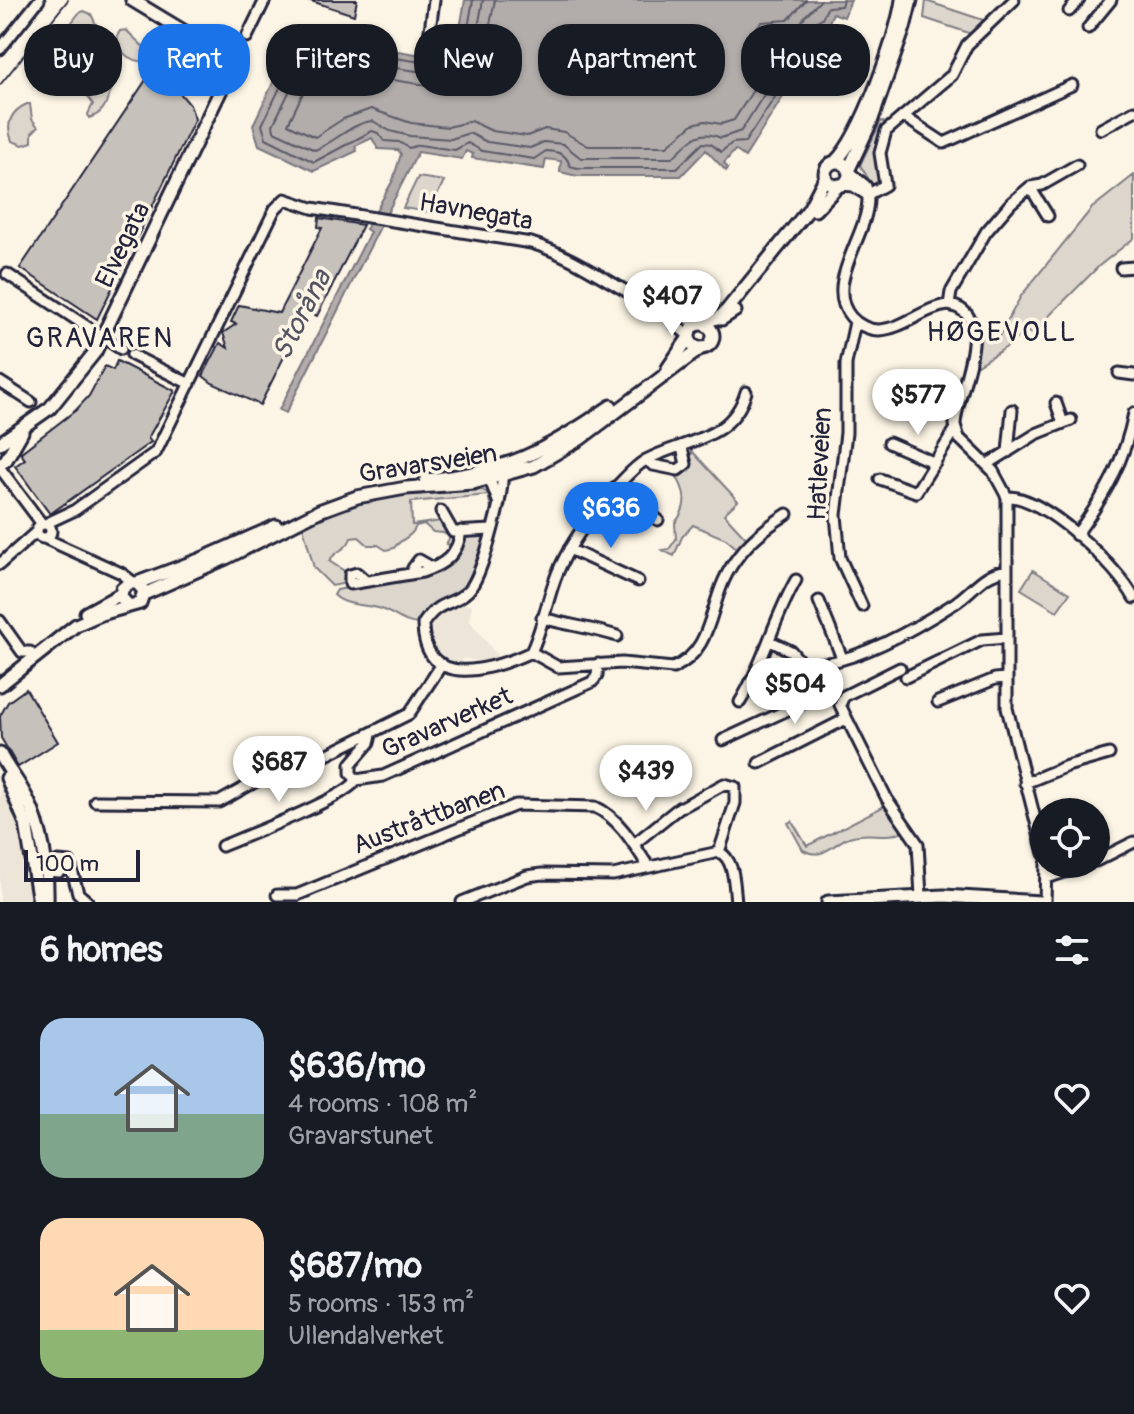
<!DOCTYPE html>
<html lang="en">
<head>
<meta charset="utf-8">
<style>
	:root { --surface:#171b24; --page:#20242c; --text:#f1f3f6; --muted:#9ea1a6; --accent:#1a73e8 }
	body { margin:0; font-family:Pangolin,sans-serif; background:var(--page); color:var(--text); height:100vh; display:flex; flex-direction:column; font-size:30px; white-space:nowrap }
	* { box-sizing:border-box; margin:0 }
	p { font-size:26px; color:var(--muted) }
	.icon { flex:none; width:44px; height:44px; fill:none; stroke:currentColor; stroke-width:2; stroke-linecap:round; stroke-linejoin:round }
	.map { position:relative; height:902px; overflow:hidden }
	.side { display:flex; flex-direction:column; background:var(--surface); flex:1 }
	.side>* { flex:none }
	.banner { position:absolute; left:24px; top:24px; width:1086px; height:72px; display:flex; gap:16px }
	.controls { position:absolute; left:1030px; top:798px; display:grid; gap:16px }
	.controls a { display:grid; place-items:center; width:80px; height:80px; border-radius:50%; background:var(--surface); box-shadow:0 2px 6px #0004; font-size:40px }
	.scale { position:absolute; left:24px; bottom:20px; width:116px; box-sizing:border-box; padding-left:8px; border:4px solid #22223b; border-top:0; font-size:22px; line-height:28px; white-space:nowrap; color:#22223b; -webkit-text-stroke:6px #fcf5e5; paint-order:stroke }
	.price { position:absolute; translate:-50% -68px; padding:0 18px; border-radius:28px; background:#fff; color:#222; font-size:26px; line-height:52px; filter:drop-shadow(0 2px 4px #0008) }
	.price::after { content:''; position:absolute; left:50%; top:48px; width:24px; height:18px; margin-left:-12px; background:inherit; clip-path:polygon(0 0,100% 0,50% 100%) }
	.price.current { background:var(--accent); color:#fff }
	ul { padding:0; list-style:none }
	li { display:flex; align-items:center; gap:24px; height:200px; padding:0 40px }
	li span { display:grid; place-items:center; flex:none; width:224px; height:160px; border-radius:24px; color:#555 }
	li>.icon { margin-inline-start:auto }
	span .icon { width:96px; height:96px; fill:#fffc; stroke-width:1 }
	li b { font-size:34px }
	h2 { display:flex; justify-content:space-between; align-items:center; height:96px; padding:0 40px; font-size:34px }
	.chip { padding:0 28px; border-radius:32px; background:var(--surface); box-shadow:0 2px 6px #0004; font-size:28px; line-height:72px }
	.chip.current { background:var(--accent); color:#fff }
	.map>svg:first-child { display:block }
	.built { fill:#ece5d8 }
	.green { fill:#dcd6cc; stroke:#7f7c84; stroke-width:2 }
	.water { fill:#b2adab; stroke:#78757e; stroke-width:2 }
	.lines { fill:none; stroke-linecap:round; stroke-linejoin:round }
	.shore { stroke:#5c5a68; stroke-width:2 }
	.building { fill:#c6c1bb; stroke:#22223b; stroke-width:2 }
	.minor-casing { stroke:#22223b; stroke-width:15 }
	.major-casing { stroke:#22223b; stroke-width:17 }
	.minor { stroke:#fcf5e5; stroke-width:9 }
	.major { stroke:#fcf5e5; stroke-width:11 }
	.rail { stroke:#22223b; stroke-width:2 }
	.labels { text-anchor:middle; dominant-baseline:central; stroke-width:7; stroke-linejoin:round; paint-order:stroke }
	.street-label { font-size:26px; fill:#22223b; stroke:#fcf5e5 }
	.water-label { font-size:28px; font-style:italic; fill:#545362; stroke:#fcf5e5 }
	.neighbourhood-label { font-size:28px; letter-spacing:2px; fill:#22223b; stroke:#fcf5e5 }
</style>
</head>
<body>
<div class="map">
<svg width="1134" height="902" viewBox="0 0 1134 902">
	<rect width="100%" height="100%" fill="#fcf5e5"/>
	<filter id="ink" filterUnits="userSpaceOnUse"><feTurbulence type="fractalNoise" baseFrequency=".0125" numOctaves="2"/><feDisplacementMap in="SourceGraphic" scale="16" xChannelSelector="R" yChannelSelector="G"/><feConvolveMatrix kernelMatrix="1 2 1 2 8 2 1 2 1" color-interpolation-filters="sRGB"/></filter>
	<g filter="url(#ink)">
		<!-- built -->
		<path class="built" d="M454 604 472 605 469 620 500 659 489 663 463 658 460 664 439 654 429 636V626L441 609Z
			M0 779 19 829 32 902H0Z"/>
		<!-- green -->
		<path class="green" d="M926 1 986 21 972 34 924 18Z
			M84 11 91 14 101 35 99 45 90 51 58 54 52 61H48L45 57 79 13Z
			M126 30 150 53 144 62C126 59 121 54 117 36L120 31Z
			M112 73 115 81C107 96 108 113 89 118L88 114 93 104 87 96V88Z
			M27 104H30L32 119 38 127 32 133V142L23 145 12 141C5 124 11 111 27 104Z
			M881 121 888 124 883 132 881 182 874 188 860 165Z
			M1134 175V238L1099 266 1031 334 1025 330 1010 345 974 367 981 336H999L1021 296 1092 208Z
			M418 177 444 181 429 212 403 208Z
			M692 451 738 501 724 514 748 540 739 550 726 539 693 525 682 537 674 556 662 550 669 549 676 539 675 523C689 506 686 491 675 474L688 469Z
			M483 490 490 495 491 508 488 495 411 502 412 525 441 521 453 536 452 545 446 544 450 537 443 533 433 532 424 524 416 526C412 538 401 538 394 548L386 550 378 545H368L359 537 351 538C347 550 336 550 329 561L346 572 342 584 332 586 314 568 303 527 351 505 379 497Z
			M484 534C485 549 473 584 460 593 443 604 429 603 420 624 403 624 393 612 378 608 363 604 345 606 334 595L337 590 432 572 460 548 468 535Z
			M1033 570 1070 593 1057 611 1021 589Z
			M886 805 906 831C887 840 868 830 849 837 832 844 823 861 803 850L788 823 792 821 807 846Z"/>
		<!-- water -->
		<path class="water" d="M465 0H851L844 17 833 13 826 29 820 26 798 65 775 48 771 55 795 72 787 81 791 84 745 157 735 150 724 163 728 168 726 171 706 150 681 176H577L560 172 561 161 546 159 544 169 472 158 473 154 466 151 462 159 418 152 286 413 279 410 370 232 366 229 393 180 401 154 398 150 378 149 372 138 355 146 357 151 314 171 259 145 253 125 296 34 440 58 442 46H457Z"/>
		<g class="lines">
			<!-- shore -->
			<path class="shore" d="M473 0 464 50 450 57 442 65 301 44 262 125 266 138 314 162 372 131 378 133 384 141 399 142 409 148 419 145 455 150 468 143 482 151 534 159 546 151C559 152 566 153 570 166L578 168H677L703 143 711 144 721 152 732 143 745 142 777 94 781 72 764 57 767 45 777 41 796 51 813 23 822 18 828 7 841 6 843 0
				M483 0 473 55 444 75 307 55 273 125 274 131 315 150C335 142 353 122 373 121L390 131 410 136 451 139 469 133 487 142 530 148 544 142 563 144 581 158H672C689 143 697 127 721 138L741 131 770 85V76L755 60 756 44 771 31 793 36 805 16 821 0
				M495 0 482 63 453 84 438 87 315 68 288 124 315 137 343 119 371 109 411 123 448 127 471 121 492 131 527 136 545 129 564 132 588 146H667L693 124 705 121 721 124 734 120 757 84 742 61 744 40 762 22 788 20 806 0"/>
		</g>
		<!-- building -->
		<path class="building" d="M308 0H357L354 15Z
			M152 71 175 87 190 105 195 119 97 319 20 268Z
			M319 218 363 225 317 316 307 311 260 405 212 383 203 376 220 343 228 348 223 333 236 324 231 322 239 305 279 313 322 228 318 227Z
			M117 361 175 391 148 438 151 442 50 514 15 466 25 459 20 453 76 410 89 396 105 366 113 370Z
			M26 689 58 742 18 767 1 738 0 716 8 702Z"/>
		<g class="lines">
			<!-- minor casing -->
			<g class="minor-casing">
				<path id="minor" d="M1069 11 1079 0
					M1088 28 1111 0
					M247 37 265 0
					M429 38 434 0
					M0 49 39 0
					M903 116 944 143 1072 85
					M1101 129 1134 111
					M849 172 866 186 868 199C868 236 823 284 851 317 858 325 869 330 879 330 904 329 924 307 949 305 1000 314 955 394 955 425L959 438 993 471 1007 497V708L1044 854
					M841 185 853 186 867 195
					M1030 187 1048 216
					M867 195 885 185 880 153 886 131 952 75 967 45 1014 0
					M1121 268 1134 267
					M7 274 121 349
					M949 305 951 292 986 232 1011 203 1030 187 1042 185 1077 165
					M722 320 736 311
					M673 322 689 336
					M855 322 846 364V433L836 515 840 558 862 606
					M132 355 190 384
					M1119 373 1134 375
					M0 382 31 402
					M1056 403 1063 423
					M889 443 935 463
					M1008 452 1012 410
					M646 460 653 465 678 470 686 464 682 448
					M988 464 1036 434 1071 420
					M0 468 42 524
					M496 472 502 477C503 497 482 578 468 591 451 607 439 599 423 624 424 692 492 670 531 652 543 627 547 599 557 574 571 540 593 512 617 486L658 520
					M493 473 490 480 499 504
					M880 479 916 492 955 430
					M617 486C626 477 635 466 646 460 683 440 732 441 746 392
					M1007 497C1042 494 1119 568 1134 598
					M441 511 453 532 491 530
					M37 531a7 7 0 1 1 14 0a7 7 0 1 1-14 0Z
					M45 524 75 510 156 452 275 209 285 199 312 208 531 243C592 261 641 312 704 323
					M1076 535C1105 496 1125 460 1134 413
					M44 538 121 573 133 582
					M569 549 638 581
					M0 564 36 532
					M416 573 413 568 419 560 433 568
					M366 581 357 573 350 575V584L422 572C444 565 458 555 461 531
					M819 601 842 658
					M542 618C568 625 592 628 617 636
					M0 621 22 652H30
					M770 641 791 651 802 664 827 663
					M531 652 558 667 622 663 673 668C710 652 709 613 724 580 737 551 760 531 787 514
					M900 668 844 696 840 705 887 799 918 844 921 896
					M906 677 982 640 1006 638
					M740 702C764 663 773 620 796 580
					M938 702 995 679 1005 678
					M371 735 369 743 351 764V773L356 780 383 776 592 682 597 676 598 664
					M723 740 820 695 827 685V663C870 655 918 627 955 603 972 592 985 571 1006 571
					M759 763 846 719
					M1025 783 1067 766 1109 754
					M95 801 219 802 262 778 306 765 409 714 442 664
					M684 806 724 784 735 787V803L719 852
					M634 844 680 807
					M222 846C244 837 350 796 356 780
					M1096 861 1134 842
					M70 863 78 893 88 902
					M39 869 58 862 70 863
					M36 870 59 872 70 863
					M1047 878 1089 864
					M277 895H297L516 805 595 807C618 817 634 844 648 866
					M462 902 527 876 542 874 613 875 719 852C735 859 734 886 736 902
					M1045 902 1046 864"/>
			</g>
			<!-- major casing -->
			<g class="major-casing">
				<path id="major" d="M835 162C861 137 897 37 902 0
					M825 174a12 12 0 1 1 24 0a12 12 0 1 1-24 0Z
					M848 171 871 122 904 28 911 0
					M815 210 839 185
					M701 323 720 317 727 310 809 209 825 178
					M689 336a12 12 0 1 1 24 0a12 12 0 1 1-24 0Z
					M668 368 689 337
					M0 443 50 408 95 352 229 73 227 62 218 52 132 0
					M0 464 6 460 22 432
					M426 480C507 472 544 452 611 406
					M137 583 199 560 276 526
					M144 594 226 558 319 511 357 497 406 488 473 483 534 466 580 439 701 348
					M86 613 121 594
					M0 685 76 625 101 614 140 603 144 591 137 583H129L122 589 121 597 128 605
					M0 754C6 766 14 776 20 786 42 821 48 862 47 902
					M7 778 26 824 39 902
					M828 902 944 896 1041 902"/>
			</g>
			<!-- minor -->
			<use href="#minor" class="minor"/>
			<!-- major -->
			<use href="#major" class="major"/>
			<!-- rail -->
			<path class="rail" d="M0 85 68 0"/>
		</g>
	</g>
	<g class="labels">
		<!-- street labels -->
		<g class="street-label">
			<text transform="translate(476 212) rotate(10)">Havnegata</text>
			<text transform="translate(123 245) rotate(-64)">Elvegata</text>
			<text transform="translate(428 464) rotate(-9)">Gravarsveien</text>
			<text transform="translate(820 464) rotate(-87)">Hatleveien</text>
			<text transform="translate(447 723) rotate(-24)">Gravarverket</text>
			<text transform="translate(429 818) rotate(-21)">Austråttbanen</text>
		</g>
		<!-- water labels -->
		<g class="water-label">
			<text transform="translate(302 315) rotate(-63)">Storåna</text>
		</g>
		<!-- neighbourhood labels -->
		<g class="neighbourhood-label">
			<text x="1002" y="332">HØGEVOLL</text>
			<text x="100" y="338">GRAVAREN</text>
		</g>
	</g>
</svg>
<div class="controls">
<a><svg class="icon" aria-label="locate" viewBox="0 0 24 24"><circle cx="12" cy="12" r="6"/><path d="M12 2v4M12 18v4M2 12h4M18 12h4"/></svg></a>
</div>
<div class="scale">100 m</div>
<b class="price" style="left:672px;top:338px">$407</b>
<b class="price" style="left:918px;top:437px">$577</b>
<b class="price current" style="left:611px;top:550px">$636</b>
<b class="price" style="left:795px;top:726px">$504</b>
<b class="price" style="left:279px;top:804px">$687</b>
<b class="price" style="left:646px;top:813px">$439</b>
<div class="banner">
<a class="chip">Buy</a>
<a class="chip current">Rent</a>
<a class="chip">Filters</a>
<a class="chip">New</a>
<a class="chip">Apartment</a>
<a class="chip">House</a>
</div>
</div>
<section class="side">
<h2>6 homes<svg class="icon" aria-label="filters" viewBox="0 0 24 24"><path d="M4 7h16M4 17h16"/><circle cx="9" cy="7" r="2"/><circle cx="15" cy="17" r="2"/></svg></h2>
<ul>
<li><span style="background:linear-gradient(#a9c7e8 60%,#7fa58c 0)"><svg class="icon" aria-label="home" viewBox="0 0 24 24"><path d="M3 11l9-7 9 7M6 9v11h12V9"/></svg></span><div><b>$636/mo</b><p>4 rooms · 108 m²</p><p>Gravarstunet</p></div><svg class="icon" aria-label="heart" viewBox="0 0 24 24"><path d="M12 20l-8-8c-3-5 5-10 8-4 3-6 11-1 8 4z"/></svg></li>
<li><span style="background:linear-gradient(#ffd9b3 70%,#8fb573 0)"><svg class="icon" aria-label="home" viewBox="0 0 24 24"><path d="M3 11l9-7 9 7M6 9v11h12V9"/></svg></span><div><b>$687/mo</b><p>5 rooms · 153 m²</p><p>Ullendalverket</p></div><svg class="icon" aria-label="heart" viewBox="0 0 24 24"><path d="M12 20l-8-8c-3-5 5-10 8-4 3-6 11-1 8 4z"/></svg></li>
</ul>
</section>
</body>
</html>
